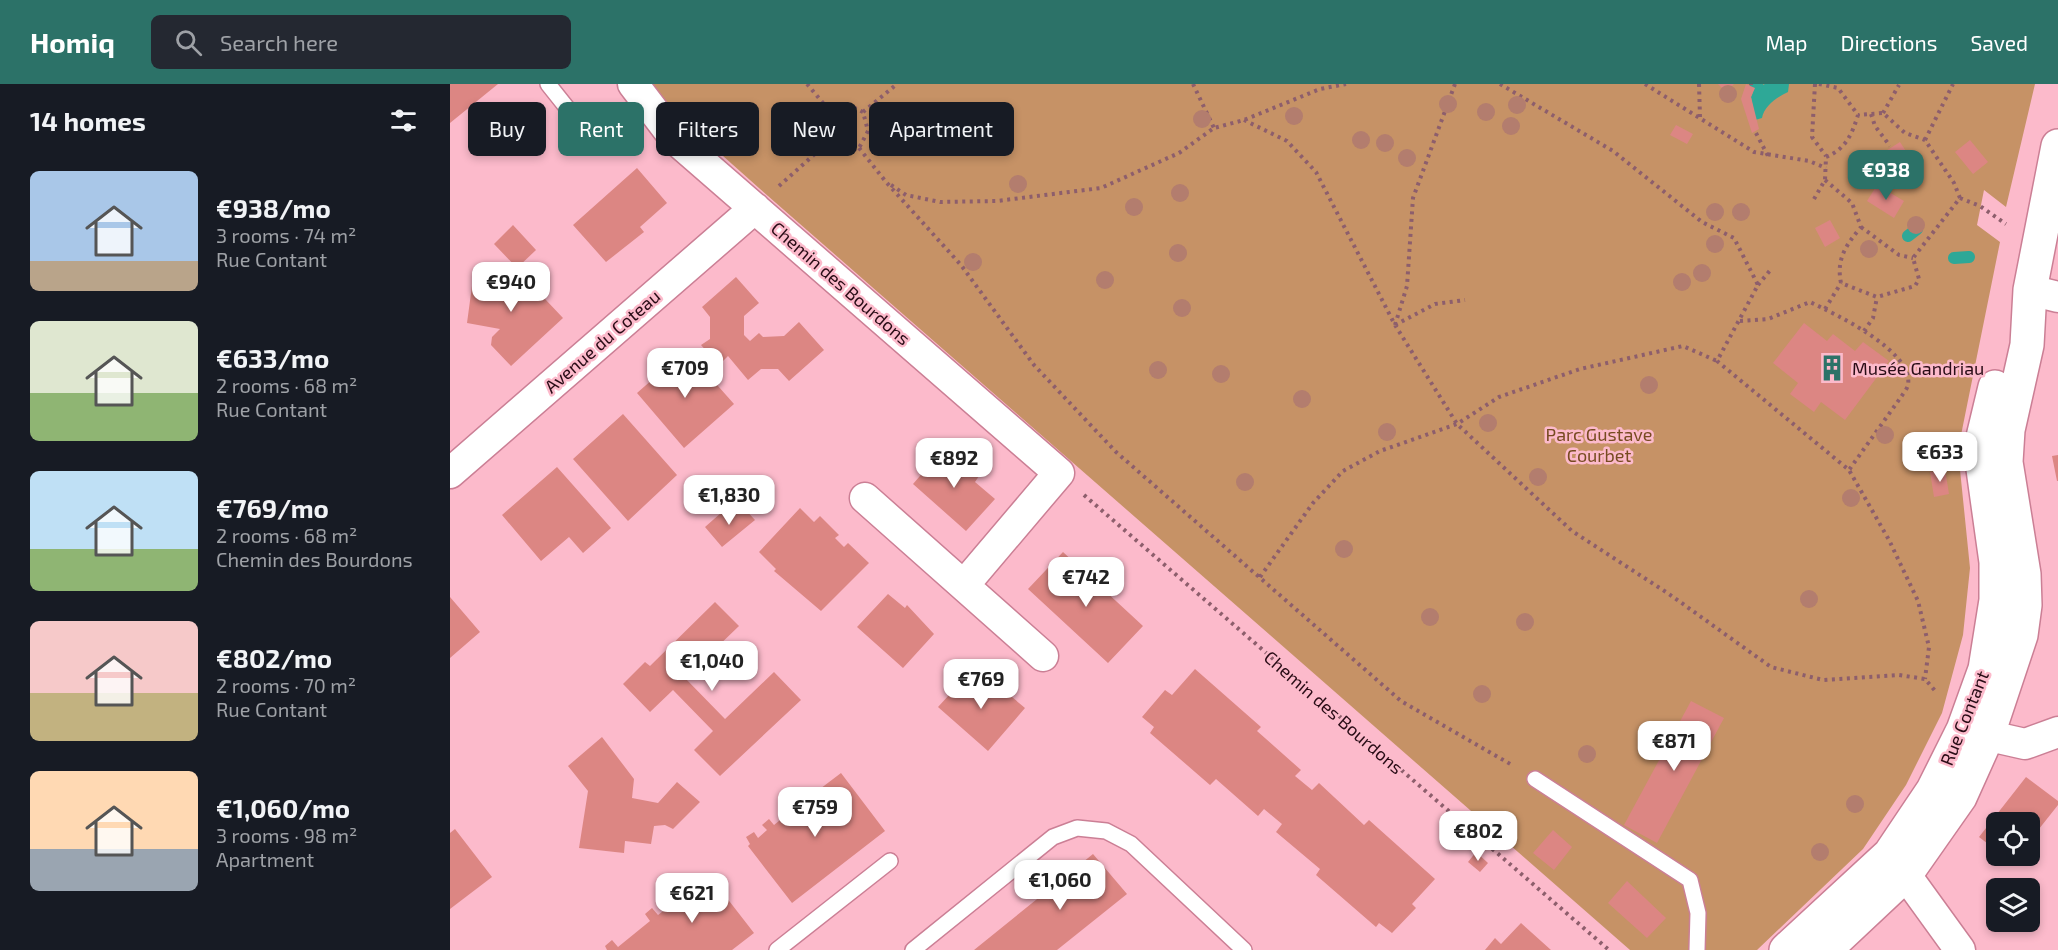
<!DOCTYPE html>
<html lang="en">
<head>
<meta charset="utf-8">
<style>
	:root { --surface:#171b24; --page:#242831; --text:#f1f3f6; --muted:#9ea1a6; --accent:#2c7268 }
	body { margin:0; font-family:"Exo 2",sans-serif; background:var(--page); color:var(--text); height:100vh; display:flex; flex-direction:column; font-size:22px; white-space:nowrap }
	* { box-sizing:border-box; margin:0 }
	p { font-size:20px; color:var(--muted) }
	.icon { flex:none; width:33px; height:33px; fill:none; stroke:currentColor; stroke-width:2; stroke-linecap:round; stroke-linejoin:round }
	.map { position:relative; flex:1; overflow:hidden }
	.panel { display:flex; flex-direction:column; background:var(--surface); width:450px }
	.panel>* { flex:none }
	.guide { position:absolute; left:18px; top:18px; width:570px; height:54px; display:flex; gap:12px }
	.buttons { position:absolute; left:1536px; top:728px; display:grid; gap:12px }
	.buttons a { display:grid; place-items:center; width:54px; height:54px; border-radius:9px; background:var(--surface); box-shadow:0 3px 9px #0003; font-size:30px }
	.price { position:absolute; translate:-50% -51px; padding:0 14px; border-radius:12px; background:#fff; color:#222; font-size:20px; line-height:39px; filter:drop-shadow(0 2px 3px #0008) }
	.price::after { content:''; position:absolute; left:50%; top:36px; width:18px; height:14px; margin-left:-9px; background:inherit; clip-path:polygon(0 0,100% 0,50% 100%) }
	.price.current { background:var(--accent); color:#fff }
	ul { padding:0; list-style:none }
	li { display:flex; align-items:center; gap:18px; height:150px; padding:0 30px }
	li span { display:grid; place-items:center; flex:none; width:168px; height:120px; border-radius:9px; color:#555 }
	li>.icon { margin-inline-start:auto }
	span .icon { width:72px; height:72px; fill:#fffc; stroke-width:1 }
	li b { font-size:26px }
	h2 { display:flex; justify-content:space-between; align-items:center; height:72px; padding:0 30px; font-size:26px }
	.pill { padding:0 21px; border-radius:9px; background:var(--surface); box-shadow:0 3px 9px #0003; font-size:21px; line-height:54px }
	.pill.current { background:var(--accent); color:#fff }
	header { display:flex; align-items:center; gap:36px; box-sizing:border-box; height:84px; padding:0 30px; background:var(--accent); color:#fff }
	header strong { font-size:28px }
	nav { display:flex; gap:33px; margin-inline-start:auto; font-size:21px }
	.search { width:420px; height:54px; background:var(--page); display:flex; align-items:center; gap:15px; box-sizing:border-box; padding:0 21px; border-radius:9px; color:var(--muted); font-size:22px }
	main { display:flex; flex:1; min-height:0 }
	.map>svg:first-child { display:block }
	.green { fill:#c69266 }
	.water { fill:#2ea897 }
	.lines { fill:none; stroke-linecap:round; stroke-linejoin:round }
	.stream { stroke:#2ea897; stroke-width:12 }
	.building { fill:#dc8683 }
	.service-casing { stroke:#cb7f95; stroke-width:18 }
	.minor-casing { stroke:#cb7f95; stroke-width:33 }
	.secondary-casing { stroke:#cb7f95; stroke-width:36 }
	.path { stroke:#8d5e6c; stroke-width:4; stroke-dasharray:3 4.5; stroke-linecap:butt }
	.service { stroke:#fff; stroke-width:15 }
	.minor { stroke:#fff; stroke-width:30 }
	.secondary { stroke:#fff; stroke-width:33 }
	.tree { fill:#b37d6e }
	.labels { text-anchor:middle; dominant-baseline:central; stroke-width:5; stroke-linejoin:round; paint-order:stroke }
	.street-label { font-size:18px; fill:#290c16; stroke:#fcbacb }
	.poi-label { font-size:18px; fill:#290c16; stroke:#fcbacb; text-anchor:start }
	.park-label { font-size:18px; fill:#774b21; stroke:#fcbacb }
</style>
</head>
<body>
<header>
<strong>Homiq</strong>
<div class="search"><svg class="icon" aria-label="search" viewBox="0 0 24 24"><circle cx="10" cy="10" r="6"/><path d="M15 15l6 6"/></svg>Search here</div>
<nav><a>Map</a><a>Directions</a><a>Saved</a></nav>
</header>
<main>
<section class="panel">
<h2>14 homes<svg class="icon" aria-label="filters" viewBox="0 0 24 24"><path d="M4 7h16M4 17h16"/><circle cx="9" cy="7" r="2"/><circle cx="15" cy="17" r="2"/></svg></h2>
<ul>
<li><span style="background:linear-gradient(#a9c7e8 75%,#b9a48a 0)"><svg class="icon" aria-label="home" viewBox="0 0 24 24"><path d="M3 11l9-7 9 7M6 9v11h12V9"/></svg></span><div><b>€938/mo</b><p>3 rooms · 74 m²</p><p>Rue Contant</p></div></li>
<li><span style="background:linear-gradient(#dfe7d0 60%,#8fb573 0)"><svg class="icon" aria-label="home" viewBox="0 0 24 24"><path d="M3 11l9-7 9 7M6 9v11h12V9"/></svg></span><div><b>€633/mo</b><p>2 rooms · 68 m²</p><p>Rue Contant</p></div></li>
<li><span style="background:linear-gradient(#bfe0f5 65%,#8fb573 0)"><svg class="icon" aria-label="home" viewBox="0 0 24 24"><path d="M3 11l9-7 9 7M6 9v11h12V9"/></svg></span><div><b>€769/mo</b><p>2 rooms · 68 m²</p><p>Chemin des Bourdons</p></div></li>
<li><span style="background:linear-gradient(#f6c9c9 60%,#c2b280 0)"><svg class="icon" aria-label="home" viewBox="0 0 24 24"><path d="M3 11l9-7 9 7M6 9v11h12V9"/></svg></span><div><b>€802/mo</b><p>2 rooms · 70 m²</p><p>Rue Contant</p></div></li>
<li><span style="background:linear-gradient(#ffd9b3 65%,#9aa5b1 0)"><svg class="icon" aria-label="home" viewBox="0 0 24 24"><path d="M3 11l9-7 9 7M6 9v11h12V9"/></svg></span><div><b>€1,060/mo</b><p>3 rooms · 98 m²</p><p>Apartment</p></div></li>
</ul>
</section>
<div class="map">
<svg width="1608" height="866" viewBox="0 0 1608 866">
	<rect width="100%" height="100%" fill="#fcbacb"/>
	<!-- green -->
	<path class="green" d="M200 0H1585L1556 123 1534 106 1527 141 1550 158 1508 366 1520 484 1513 551 1492 629 1456 701 1413 765 1307 866H1180L318 112 218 23Z"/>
	<!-- water -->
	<path class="water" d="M1315 0H1339L1338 8C1327 13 1314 22 1312 34L1305 36 1301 13 1305 4Z"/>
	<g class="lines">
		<!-- stream -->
		<path class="stream" d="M1305 4 1307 0
			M1458 152 1467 145
			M1504 174 1519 173"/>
	</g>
	<!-- building -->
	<path class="building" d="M0 0H48L0 39Z
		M1268 0H1284L1276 8Z
		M1296 0 1305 4 1301 13 1309 45 1302 49 1291 15Z
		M1226 41 1243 50 1237 60 1220 51Z
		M1520 56 1538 78 1523 90 1505 68Z
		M1450 58 1469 87 1450 99 1431 70Z
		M187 84 217 119 190 143 194 148 156 178 123 141Z
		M1427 101 1454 117 1444 134 1417 117Z
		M1380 136 1390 154 1375 163 1365 144Z
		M63 141 86 166 67 184 44 160Z
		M24 187 78 197 113 234 61 282 41 261 42 253 50 245 17 239Z
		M286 193 309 219 294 232V251L300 257 309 249 313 253 334 252 349 238 374 266 339 297 328 285H311L298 296 278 272 269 281 251 261 260 255V233L252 223Z
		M1354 239 1377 257 1383 250 1405 267 1413 258 1439 277 1395 336 1371 318 1364 328 1340 310 1348 299 1323 279Z
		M236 266 284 320 234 364 187 309Z
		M173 330 227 391 178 437 123 375Z
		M495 363 529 392 525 398 545 415 516 447 463 400Z
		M1608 371V397H1607L1602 372Z
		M107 383 161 444 133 469 119 453 91 477 52 431Z
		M1495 385 1499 410 1484 413 1480 388Z
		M292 422 305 436 272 463 255 443 272 428 277 435Z
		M350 424 364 438 370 432 389 451 385 454 394 463 398 459 419 479 371 527 324 487 326 485 309 468Z
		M613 468 693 542 658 579 578 505Z
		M438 510 455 524 457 521 484 550 453 584 407 543Z
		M0 513 30 548 0 574Z
		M265 518 289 542 235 594 275 635 324 588 351 616 270 692 244 666 263 647 223 606 200 628 173 600 195 578 200 582Z
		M745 585 811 643 807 647 851 686 845 692 862 706 869 699 914 741 919 736 985 795 962 820 966 824 942 849 929 839 926 843 866 791 870 785 826 748 832 740 814 725 808 732 766 695 760 701 700 649 704 643 692 633 715 606 722 611Z
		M521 587 552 613 556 608 575 624 538 667 488 623Z
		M1241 617 1274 634 1207 759 1174 741Z
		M152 653 184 695 182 714 208 719 227 698 250 718 223 745 215 741 204 742 201 760 175 757 174 769 129 764 138 707 118 682Z
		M391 689 435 747 342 819 298 762 300 760 296 753 304 748 308 754 317 746 312 741 319 735 324 741 346 723 342 719 349 712 354 717Z
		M1576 693 1608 717V721L1581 755 1580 738H1546V766L1529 753Z
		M5 745 42 793 0 825V749Z
		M1103 746 1122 763 1104 786 1083 769Z
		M1026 768 1038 779 1030 788 1018 778Z
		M643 770 677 810 607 866H524Z
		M259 791 304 849 282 866H157L155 862 162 856 168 863 200 837 195 830 202 824 208 831 226 817 221 810 229 804 234 811Z
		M1177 797 1216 834 1197 854 1158 819Z
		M1071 839 1101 866H1035L1045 854 1051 860Z"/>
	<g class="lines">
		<!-- service casing -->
		<g class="service-casing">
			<path id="service" d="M98 0 137 49
				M1085 695 1240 796 1248 829 1247 866
				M327 866 440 777
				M463 866 603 753 627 744 656 747 681 760 794 866"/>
		</g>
		<!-- minor casing -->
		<g class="minor-casing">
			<path id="minor" d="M183 0 225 55 609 389 514 501
				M1580 206 1608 213
				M0 389 305 124
				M415 414 593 572
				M1513 646 1575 660 1608 648
				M1442 772 1510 866"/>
		</g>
		<!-- secondary casing -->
		<g class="secondary-casing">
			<path id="secondary" d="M1336 866 1440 770 1483 706 1513 646 1535 585 1546 516V478L1532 378 1533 353 1545 303
				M1375 866 1456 790 1510 713 1537 653 1571 551 1575 521 1574 490 1556 378 1558 346 1577 261 1580 206 1608 62"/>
		</g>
		<!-- path -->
		<path class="path" d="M357 0 379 26
			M743 0 764 44
			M1050 0 1163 67 1252 138 1284 154 1308 201 1267 277 1399 386 1439 456 1468 517 1479 563 1475 595
			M1195 0 1304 68 1359 77 1376 84
			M1249 0 1250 33
			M1365 0 1362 53 1376 72
			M1301 1V0
			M397 20 413 28 418 47 409 64 390 70 375 61 371 42 379 26Z
			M413 28 447 0
			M1433 29 1449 1
			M1421 30 1425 42 1440 62
			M794 36 837 57 866 88 945 241 1007 340 1122 447 1219 510 1321 583 1373 596 1449 591 1475 595 1487 609
			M1306 49 1318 72
			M1475 56 1503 0
			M409 64 436 98 511 181 584 281 666 368 951 617 1062 681
			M1375 96 1402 119 1411 143C1396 161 1386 175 1391 199L1427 213 1465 202 1469 195 1463 174 1510 114 1504 99 1475 56 1455 49 1433 29 1408 31
			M441 101 456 111 490 118 547 117 651 104 729 69 764 44 794 36 870 5 896 0
			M329 102 375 61
			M1510 114 1530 122 1556 140
			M1364 115 1375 96 1376 73C1396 65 1402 50 1408 31L1388 4 1369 0
			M1411 143 1449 171 1463 174
			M1308 201 1322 184
			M1375 225 1391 199
			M1290 237 1318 235 1360 218C1385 230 1464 267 1458 301 1457 305 1453 310 1451 313L1399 386
			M945 241 957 202 963 114 1005 0
			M945 241 985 220 1015 216
			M1414 247 1423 234 1427 213
			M634 411 1159 866
			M810 493 863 419 893 387 930 367 1007 340 1049 313 1130 285 1233 262 1267 277"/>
		<!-- service -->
		<use href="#service" class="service"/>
		<!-- minor -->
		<use href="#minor" class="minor"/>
		<!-- secondary -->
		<use href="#secondary" class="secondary"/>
	</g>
	<!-- trees -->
	<g class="tree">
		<circle cx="1278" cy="10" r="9"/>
		<circle cx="998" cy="20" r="9"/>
		<circle cx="1067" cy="21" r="9"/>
		<circle cx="1036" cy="28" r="9"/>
		<circle cx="844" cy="32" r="9"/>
		<circle cx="752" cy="35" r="9"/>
		<circle cx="493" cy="38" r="9"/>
		<circle cx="1061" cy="42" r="9"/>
		<circle cx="911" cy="56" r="9"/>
		<circle cx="935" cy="59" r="9"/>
		<circle cx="957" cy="74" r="9"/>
		<circle cx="1413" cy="80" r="9"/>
		<circle cx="568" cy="100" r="9"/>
		<circle cx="730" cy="109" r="9"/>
		<circle cx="684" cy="123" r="9"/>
		<circle cx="1265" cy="128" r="9"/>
		<circle cx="1291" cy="128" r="9"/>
		<circle cx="1466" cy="141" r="9"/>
		<circle cx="1265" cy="160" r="9"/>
		<circle cx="1419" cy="165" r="9"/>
		<circle cx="728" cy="169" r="9"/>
		<circle cx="523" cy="178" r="9"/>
		<circle cx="1252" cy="189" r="9"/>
		<circle cx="655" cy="196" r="9"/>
		<circle cx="1232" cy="198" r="9"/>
		<circle cx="732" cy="224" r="9"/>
		<circle cx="708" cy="286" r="9"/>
		<circle cx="771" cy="290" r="9"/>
		<circle cx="1199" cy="301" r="9"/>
		<circle cx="852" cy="315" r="9"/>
		<circle cx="1038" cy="339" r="9"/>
		<circle cx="937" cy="348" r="9"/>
		<circle cx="1435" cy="351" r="9"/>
		<circle cx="1088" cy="393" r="9"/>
		<circle cx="795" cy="398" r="9"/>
		<circle cx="1401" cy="414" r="9"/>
		<circle cx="894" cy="465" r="9"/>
		<circle cx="1359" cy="515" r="9"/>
		<circle cx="980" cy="533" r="9"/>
		<circle cx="1075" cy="538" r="9"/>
		<circle cx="1032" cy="610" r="9"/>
		<circle cx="1137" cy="670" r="9"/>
		<circle cx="1405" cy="720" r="9"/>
		<circle cx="1370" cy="768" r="9"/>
	</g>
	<!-- icons -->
	<defs>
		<g id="building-bare" transform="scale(2.07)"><path d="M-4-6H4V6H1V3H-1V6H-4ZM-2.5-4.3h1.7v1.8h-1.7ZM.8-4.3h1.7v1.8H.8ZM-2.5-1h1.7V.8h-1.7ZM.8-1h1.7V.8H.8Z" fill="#2c7268" stroke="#fcbacb" stroke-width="2.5" paint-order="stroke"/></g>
	</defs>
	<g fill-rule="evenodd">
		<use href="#building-bare" x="1382" y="284"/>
	</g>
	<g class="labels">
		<!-- street labels -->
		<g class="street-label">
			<text transform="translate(391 199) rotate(41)">Chemin des Bourdons</text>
			<text transform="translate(152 257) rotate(-41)">Avenue du Coteau</text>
			<text transform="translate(884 628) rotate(41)">Chemin des Bourdons</text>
			<text transform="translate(1514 634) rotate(-68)">Rue Contant</text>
		</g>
		<!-- poi labels -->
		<g class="poi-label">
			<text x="1402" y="284">Musée Gandriau</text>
		</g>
		<!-- park labels -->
		<g class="park-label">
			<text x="1149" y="350">Parc Gustave<tspan x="1149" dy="21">Courbet</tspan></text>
		</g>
	</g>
</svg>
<div class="buttons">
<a><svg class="icon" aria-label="locate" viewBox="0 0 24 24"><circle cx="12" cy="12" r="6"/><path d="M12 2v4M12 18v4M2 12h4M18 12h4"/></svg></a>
<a><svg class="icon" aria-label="layers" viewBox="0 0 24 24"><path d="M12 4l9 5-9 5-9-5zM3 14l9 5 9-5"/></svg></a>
</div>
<b class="price current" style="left:1436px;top:117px">€938</b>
<b class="price" style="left:61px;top:229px">€940</b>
<b class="price" style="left:235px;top:315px">€709</b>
<b class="price" style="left:1490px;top:399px">€633</b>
<b class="price" style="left:504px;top:405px">€892</b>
<b class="price" style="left:279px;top:442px">€1,830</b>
<b class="price" style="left:636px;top:524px">€742</b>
<b class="price" style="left:262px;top:608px">€1,040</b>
<b class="price" style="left:531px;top:626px">€769</b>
<b class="price" style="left:1224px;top:688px">€871</b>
<b class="price" style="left:365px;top:754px">€759</b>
<b class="price" style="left:1028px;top:778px">€802</b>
<b class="price" style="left:610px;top:827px">€1,060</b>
<b class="price" style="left:242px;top:840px">€621</b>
<div class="guide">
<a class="pill">Buy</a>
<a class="pill current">Rent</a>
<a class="pill">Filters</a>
<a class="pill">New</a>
<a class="pill">Apartment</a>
</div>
</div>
</main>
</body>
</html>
